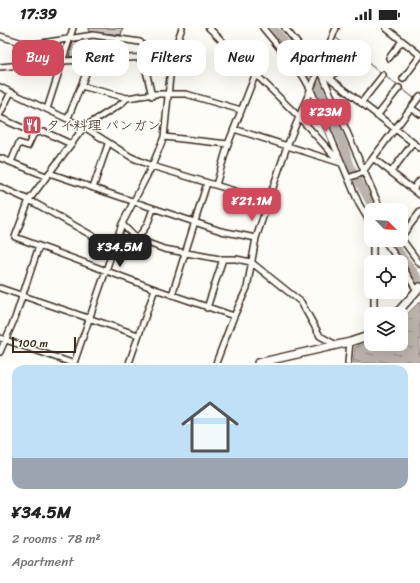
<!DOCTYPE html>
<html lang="en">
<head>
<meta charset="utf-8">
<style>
	:root { --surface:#fff; --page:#f2f2f2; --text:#222; --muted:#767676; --accent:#d1495b }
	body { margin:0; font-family:Sriracha,"Klee One",sans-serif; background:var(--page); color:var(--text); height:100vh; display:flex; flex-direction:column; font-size:15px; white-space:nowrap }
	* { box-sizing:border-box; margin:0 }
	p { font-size:13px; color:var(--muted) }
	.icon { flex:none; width:22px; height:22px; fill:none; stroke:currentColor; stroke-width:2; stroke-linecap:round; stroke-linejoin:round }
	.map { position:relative; height:335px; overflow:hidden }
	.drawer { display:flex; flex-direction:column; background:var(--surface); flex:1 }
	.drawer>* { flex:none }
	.banner { position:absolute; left:12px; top:12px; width:396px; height:36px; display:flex; gap:8px }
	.needle { width:26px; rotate:114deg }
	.fabs { position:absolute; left:364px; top:175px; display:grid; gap:8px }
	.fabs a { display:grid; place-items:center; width:44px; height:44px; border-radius:8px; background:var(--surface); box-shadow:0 4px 16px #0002; font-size:20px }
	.scale { position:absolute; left:12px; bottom:10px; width:64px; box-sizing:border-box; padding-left:4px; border:2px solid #3b2a1e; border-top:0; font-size:11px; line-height:14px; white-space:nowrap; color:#3b2a1e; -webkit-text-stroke:3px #fdfcf7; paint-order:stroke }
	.price { position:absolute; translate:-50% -34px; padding:0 9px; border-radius:8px; background:var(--accent); color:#fff; font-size:13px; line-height:26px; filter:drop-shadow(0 1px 2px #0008) }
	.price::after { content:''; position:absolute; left:50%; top:24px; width:12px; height:9px; margin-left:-6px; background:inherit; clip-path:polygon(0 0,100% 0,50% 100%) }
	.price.current { background:#222; color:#fff }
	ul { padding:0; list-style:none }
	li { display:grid; align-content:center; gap:8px; height:212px; padding:0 12px }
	li span { display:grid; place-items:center; height:124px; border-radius:12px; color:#555 }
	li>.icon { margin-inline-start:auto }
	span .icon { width:72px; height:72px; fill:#fffc; stroke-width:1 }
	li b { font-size:17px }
	.tag { padding:0 14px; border-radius:12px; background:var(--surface); box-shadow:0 4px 16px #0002; font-size:14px; line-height:36px }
	.tag.current { background:var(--accent); color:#fff }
	.status { display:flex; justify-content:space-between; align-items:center; height:28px; padding:0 20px; background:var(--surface); direction:ltr }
	.status svg { height:11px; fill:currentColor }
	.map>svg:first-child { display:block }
	.water { fill:url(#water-ripples); stroke:#887d74 }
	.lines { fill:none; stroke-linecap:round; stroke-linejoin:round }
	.stream { stroke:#887d74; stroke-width:1.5 }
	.river { stroke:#bbb4ad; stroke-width:8 }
	.building { fill:#cdc8c2; stroke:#3b2a1e }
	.minor-casing { stroke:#3b2a1e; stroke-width:8 }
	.secondary-casing { stroke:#3b2a1e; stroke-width:10 }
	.minor { stroke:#fdfcf7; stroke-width:5 }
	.secondary { stroke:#fdfcf7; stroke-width:7 }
	.labels { text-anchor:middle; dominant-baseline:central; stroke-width:3; stroke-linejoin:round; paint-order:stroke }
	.poi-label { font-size:14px; fill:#3b2a1e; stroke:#fdfcf7; text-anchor:start }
</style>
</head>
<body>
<div class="status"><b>17:39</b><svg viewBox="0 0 49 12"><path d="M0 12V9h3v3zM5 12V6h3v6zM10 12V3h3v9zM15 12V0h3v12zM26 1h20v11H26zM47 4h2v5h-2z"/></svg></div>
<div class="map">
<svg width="420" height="335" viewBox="0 0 420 335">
	<defs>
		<pattern id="water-ripples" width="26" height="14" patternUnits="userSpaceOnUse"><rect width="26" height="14" fill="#bbb4ad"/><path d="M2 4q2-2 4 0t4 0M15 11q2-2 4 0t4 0" fill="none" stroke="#99938c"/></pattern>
	</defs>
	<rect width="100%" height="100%" fill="#fdfcf7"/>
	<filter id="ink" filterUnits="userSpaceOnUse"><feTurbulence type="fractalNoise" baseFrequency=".025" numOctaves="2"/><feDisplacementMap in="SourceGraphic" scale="8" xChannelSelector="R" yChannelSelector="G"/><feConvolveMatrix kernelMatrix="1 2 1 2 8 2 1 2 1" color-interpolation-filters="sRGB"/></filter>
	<g filter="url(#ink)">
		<!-- water -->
		<path class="water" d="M420 273V335H353L355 319 371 314V316H401V292Z"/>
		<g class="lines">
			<!-- stream -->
			<path class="stream" d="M335 9 382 46
				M385 48 414 70"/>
			<!-- river -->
			<path class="river" d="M274 0 318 58 344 118 351 139 374 182
				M390 212 420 252"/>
		</g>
		<!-- building -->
		<path class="building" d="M89 0H123L121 7 89 4Z
			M79 13 80 14 76 28 69 29 73 14Z
			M61 16 58 29 51 30 55 17Z
			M30 91 38 94 35 101 27 97Z"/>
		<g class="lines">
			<!-- minor casing -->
			<g class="minor-casing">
				<path id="minor" d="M209 0 299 89 337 131
					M263 0 303 48 311 62 359 176 371 196
					M285 0 319 42 420 120
					M386 0 420 27
					M0 8 29 17 93 7 140 14 143 17V30L152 68
					M389 30 402 13
					M0 39 63 33 172 28
					M321 44 381 182
					M330 51 344 33
					M403 51 420 28
					M81 58 127 70
					M0 59 84 99 131 129 152 138 268 173
					M420 68 373 130 420 167
					M361 75 383 47
					M411 80 420 86
					M47 81 73 0
					M0 86 11 64
					M377 88 399 60
					M0 90 34 105 45 104 71 116
					M68 90 91 33
					M234 101 341 135
					M164 109 228 116
					M0 130 46 148
					M11 134 19 115 28 118 34 105
					M391 144 413 115
					M49 145 221 203 256 210
					M348 150 362 145 373 130
					M216 157 228 116 256 45
					M0 159 31 173 114 220
					M93 160 108 116
					M413 161 420 152
					M122 196 137 211 164 221 220 231H236L251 234 301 274 320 308 336 317
					M401 209 420 184
					M401 210 420 236
					M137 211 147 197 153 181
					M373 212V234
					M384 212 400 234
					M401 236 417 263
					M0 260 138 307
					M155 261 234 288
					M374 264V286
					M172 267 207 155
					M207 280 223 231
					M0 310 72 335
					M0 324 15 290 39 218
					M74 335 122 196 152 138 164 109 172 28 182 0
					M129 335 155 261 15 209 29 172 84 99 121 76 127 70 154 66H186L241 82
					M216 335 234 288 247 260 256 210 287 118 336 0
					M348 335 350 314"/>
			</g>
			<!-- secondary casing -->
			<g class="secondary-casing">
				<path id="secondary" d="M396 286 420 259
					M258 335 350 314 371 307"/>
			</g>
			<!-- minor -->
			<use href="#minor" class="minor"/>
			<!-- secondary -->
			<use href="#secondary" class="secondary"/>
		</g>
	</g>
	<!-- icons -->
	<defs>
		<g id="restaurant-square" transform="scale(1)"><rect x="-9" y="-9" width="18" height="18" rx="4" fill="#d1495b" stroke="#fdfcf7"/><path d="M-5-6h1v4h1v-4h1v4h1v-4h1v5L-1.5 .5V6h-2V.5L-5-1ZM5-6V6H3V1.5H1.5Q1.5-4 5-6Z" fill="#fff"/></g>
	</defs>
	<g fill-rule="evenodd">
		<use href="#restaurant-square" x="32" y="97"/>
	</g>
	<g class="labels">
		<!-- poi labels -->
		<g class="poi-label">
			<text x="46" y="97">タイ料理 パンガン</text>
		</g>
	</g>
</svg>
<div class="fabs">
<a><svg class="needle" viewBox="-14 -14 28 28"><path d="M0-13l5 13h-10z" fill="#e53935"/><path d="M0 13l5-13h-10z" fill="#767676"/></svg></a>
<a><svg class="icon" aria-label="locate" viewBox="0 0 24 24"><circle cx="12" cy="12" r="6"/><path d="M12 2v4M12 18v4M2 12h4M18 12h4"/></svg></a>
<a><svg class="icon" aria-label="layers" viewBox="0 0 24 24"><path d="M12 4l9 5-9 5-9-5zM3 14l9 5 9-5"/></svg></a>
</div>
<div class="scale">100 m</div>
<b class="price" style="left:326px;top:105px">¥23M</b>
<b class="price" style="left:252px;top:194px">¥21.1M</b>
<b class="price current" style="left:120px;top:240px">¥34.5M</b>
<div class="banner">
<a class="tag current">Buy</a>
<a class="tag">Rent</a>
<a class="tag">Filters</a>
<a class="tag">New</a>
<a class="tag">Apartment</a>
</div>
</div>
<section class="drawer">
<ul>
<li><span style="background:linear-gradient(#bfe0f5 75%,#9aa5b1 0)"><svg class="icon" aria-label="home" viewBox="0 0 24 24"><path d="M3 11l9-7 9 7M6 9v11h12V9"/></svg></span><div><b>¥34.5M</b><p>2 rooms · 78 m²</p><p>Apartment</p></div></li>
</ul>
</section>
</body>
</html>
